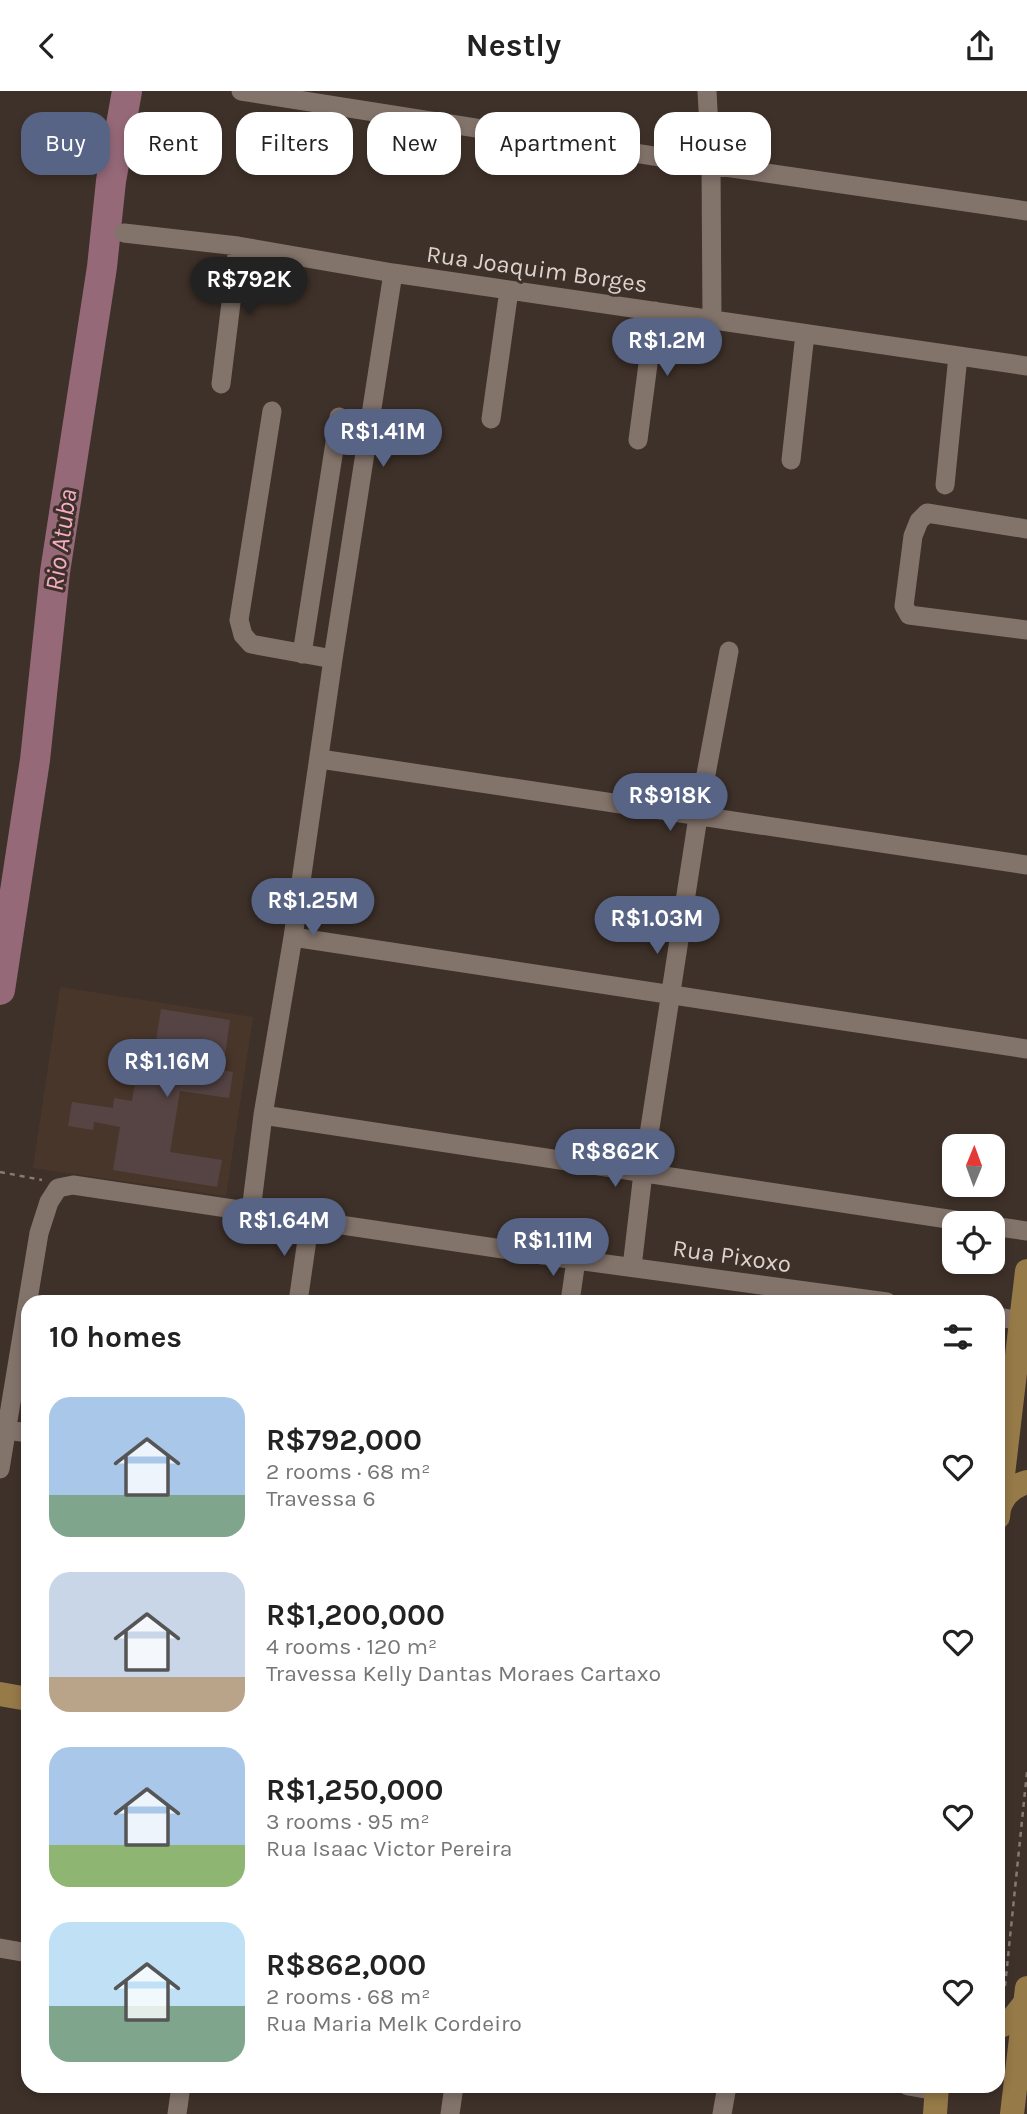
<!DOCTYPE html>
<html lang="en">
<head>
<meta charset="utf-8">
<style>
	:root { --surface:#fff; --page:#f6f6f6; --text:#222; --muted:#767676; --accent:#586485 }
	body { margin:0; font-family:Karla,sans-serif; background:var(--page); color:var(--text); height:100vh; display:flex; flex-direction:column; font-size:26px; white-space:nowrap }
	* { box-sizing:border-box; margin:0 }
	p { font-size:23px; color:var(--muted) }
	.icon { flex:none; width:38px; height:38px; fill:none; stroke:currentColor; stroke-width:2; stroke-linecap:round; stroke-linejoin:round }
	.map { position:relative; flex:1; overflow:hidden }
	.drawer { position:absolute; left:21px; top:1204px; width:984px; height:798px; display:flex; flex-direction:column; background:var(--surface); border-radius:21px; box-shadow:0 4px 10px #0003 }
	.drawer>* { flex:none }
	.top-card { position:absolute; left:21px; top:21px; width:985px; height:63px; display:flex; gap:14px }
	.needle { width:46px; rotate:1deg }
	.tools { position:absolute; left:942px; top:1043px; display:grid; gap:14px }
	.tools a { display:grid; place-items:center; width:63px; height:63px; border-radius:14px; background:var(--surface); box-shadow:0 4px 10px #0003; font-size:35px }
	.price { position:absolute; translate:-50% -60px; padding:0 16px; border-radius:24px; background:var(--accent); color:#fff; font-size:23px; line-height:46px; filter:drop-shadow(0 2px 4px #0008) }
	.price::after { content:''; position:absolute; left:50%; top:42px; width:21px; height:16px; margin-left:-10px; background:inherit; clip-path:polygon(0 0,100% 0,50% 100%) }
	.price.active { background:#222; color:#fff }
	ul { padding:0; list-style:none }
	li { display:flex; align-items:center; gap:21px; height:175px; padding:0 28px }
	li span { display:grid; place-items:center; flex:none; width:196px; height:140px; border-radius:21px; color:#555 }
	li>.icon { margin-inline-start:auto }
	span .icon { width:84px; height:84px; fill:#fffc; stroke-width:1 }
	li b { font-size:30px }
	h2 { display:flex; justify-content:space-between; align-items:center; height:84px; padding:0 28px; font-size:30px }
	.pill { padding:0 24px; border-radius:21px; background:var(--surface); box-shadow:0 4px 10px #0003; font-size:24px; line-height:63px }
	.pill.active { background:var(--accent); color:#fff }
	header { display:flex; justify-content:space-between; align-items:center; height:91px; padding:0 28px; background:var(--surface); font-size:32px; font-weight:700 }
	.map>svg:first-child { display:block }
	.built { fill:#49362a }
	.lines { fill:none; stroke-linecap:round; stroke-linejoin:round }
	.river { stroke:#966979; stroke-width:30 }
	.building { fill:#554443 }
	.path { stroke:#867b74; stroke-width:2.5; stroke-dasharray:5 5; stroke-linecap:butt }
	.minor { stroke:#83746b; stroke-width:19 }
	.major { stroke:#967a48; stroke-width:24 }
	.labels { text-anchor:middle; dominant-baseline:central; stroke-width:6; stroke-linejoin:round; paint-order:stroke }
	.street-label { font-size:24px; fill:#dcd3ce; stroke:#3e3129 }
	.water-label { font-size:26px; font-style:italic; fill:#f5acc7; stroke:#3e3129 }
</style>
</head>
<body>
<header><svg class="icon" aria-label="back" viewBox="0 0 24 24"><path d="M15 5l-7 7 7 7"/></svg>Nestly<svg class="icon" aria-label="share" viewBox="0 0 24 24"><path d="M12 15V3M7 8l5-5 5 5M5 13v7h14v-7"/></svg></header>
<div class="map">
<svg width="1027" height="2023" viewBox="0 0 1027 2023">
	<rect width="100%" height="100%" fill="#3e3129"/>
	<!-- built -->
	<path class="built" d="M60 896 253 926 226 1105 33 1077Z"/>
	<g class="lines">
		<!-- river -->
		<path class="river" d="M0 899 35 669 55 481 102 176 111 90 127 0"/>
	</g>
	<!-- building -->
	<path class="building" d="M161 918 230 929 223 979 233 981 229 1007 180 1000 170 1061 222 1069 217 1096 113 1079 120 1036 94 1031 93 1039 68 1035 72 1011 113 1017 114 1007 132 1010 139 966 153 968Z"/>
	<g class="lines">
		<!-- path -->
		<path class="path" d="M0 1081 42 1089
			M1005 1895 1027 1681"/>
		<!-- minor -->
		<path class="minor" d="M241 0 711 74 1027 120
			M707 0 711 74 712 229
			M124 142 238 155 393 182 1027 275
			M221 293 238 155
			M272 320 239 529 243 544 251 553 333 568
			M491 328 509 199
			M638 349 655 220
			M791 369 805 243
			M945 394 958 265
			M1027 438 927 422 919 430 913 445 904 515 909 524 1027 539
			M302 563 339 326
			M320 668 1027 774
			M293 846 1027 958
			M263 1024 974 1132
			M251 1120 263 1024 293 846 333 568 393 182
			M992 1135 1027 1140
			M632 1176 643 1082 698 726 729 560
			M298 1211 310 1128
			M570 1211 576 1169
			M998 1226 1022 1230
			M7 1339 28 1342
			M0 1378 39 1142 49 1111 58 1097 73 1094 576 1169 887 1211
			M0 1857 28 1862
			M908 1995 937 2000
			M177 2023 181 1995
			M450 2023 454 1995
			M722 2023 727 1995"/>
		<!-- major -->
		<path class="major" d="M999 1418C1003 1404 1013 1395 1027 1391
			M998 1426 1027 1180
			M0 1603 28 1608
			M998 1936 1010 1931 1025 1912
			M935 2023 937 1995
			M1012 2023 1027 1897"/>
	</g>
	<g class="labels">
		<!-- street labels -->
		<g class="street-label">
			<text transform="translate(537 178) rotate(8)">Rua Joaquim Borges</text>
			<text transform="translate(732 1165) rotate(8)">Rua Pixoxo</text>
		</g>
		<!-- water labels -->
		<g class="water-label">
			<text transform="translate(61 449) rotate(-82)">Rio Atuba</text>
		</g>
	</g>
</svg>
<div class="tools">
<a><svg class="needle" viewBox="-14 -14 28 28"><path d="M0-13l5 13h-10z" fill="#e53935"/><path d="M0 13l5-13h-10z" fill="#767676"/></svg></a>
<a><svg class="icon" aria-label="locate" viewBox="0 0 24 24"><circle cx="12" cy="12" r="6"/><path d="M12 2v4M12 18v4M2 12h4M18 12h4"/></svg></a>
</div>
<b class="price active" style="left:249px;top:226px">R$792K</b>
<b class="price" style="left:667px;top:287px">R$1.2M</b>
<b class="price" style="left:383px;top:378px">R$1.41M</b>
<b class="price" style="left:670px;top:742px">R$918K</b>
<b class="price" style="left:313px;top:847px">R$1.25M</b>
<b class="price" style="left:657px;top:865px">R$1.03M</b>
<b class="price" style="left:167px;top:1008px">R$1.16M</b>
<b class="price" style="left:615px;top:1098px">R$862K</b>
<b class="price" style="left:284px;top:1167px">R$1.64M</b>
<b class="price" style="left:553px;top:1187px">R$1.11M</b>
<div class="top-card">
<a class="pill active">Buy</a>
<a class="pill">Rent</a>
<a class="pill">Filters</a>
<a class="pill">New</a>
<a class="pill">Apartment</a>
<a class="pill">House</a>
</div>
<section class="drawer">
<h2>10 homes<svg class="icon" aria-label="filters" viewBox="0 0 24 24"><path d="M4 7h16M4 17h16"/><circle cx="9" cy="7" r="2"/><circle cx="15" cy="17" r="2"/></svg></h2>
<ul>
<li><span style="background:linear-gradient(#a9c7e8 70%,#7fa58c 0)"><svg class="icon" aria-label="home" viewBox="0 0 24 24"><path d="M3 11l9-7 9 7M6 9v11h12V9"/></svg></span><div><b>R$792,000</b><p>2 rooms · 68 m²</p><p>Travessa 6</p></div><svg class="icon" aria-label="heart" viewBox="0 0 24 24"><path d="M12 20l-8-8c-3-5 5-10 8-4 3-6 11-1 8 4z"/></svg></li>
<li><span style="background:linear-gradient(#c9d6e8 75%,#b9a48a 0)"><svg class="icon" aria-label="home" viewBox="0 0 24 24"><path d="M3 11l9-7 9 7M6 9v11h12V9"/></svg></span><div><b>R$1,200,000</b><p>4 rooms · 120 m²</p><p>Travessa Kelly Dantas Moraes Cartaxo</p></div><svg class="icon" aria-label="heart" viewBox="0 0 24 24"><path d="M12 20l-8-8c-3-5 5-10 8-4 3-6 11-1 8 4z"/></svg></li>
<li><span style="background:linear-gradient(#a9c7e8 70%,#8fb573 0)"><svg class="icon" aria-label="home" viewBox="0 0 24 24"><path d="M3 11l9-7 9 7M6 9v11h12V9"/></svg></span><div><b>R$1,250,000</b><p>3 rooms · 95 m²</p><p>Rua Isaac Victor Pereira</p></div><svg class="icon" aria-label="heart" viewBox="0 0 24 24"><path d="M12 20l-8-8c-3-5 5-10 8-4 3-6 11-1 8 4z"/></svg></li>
<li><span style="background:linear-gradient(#bfe0f5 60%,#7fa58c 0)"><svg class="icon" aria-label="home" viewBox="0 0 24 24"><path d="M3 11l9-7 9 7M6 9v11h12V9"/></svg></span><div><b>R$862,000</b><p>2 rooms · 68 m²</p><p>Rua Maria Melk Cordeiro</p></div><svg class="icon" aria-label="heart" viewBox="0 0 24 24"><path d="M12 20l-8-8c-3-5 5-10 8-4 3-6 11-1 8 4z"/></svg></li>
</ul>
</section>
</div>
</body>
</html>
